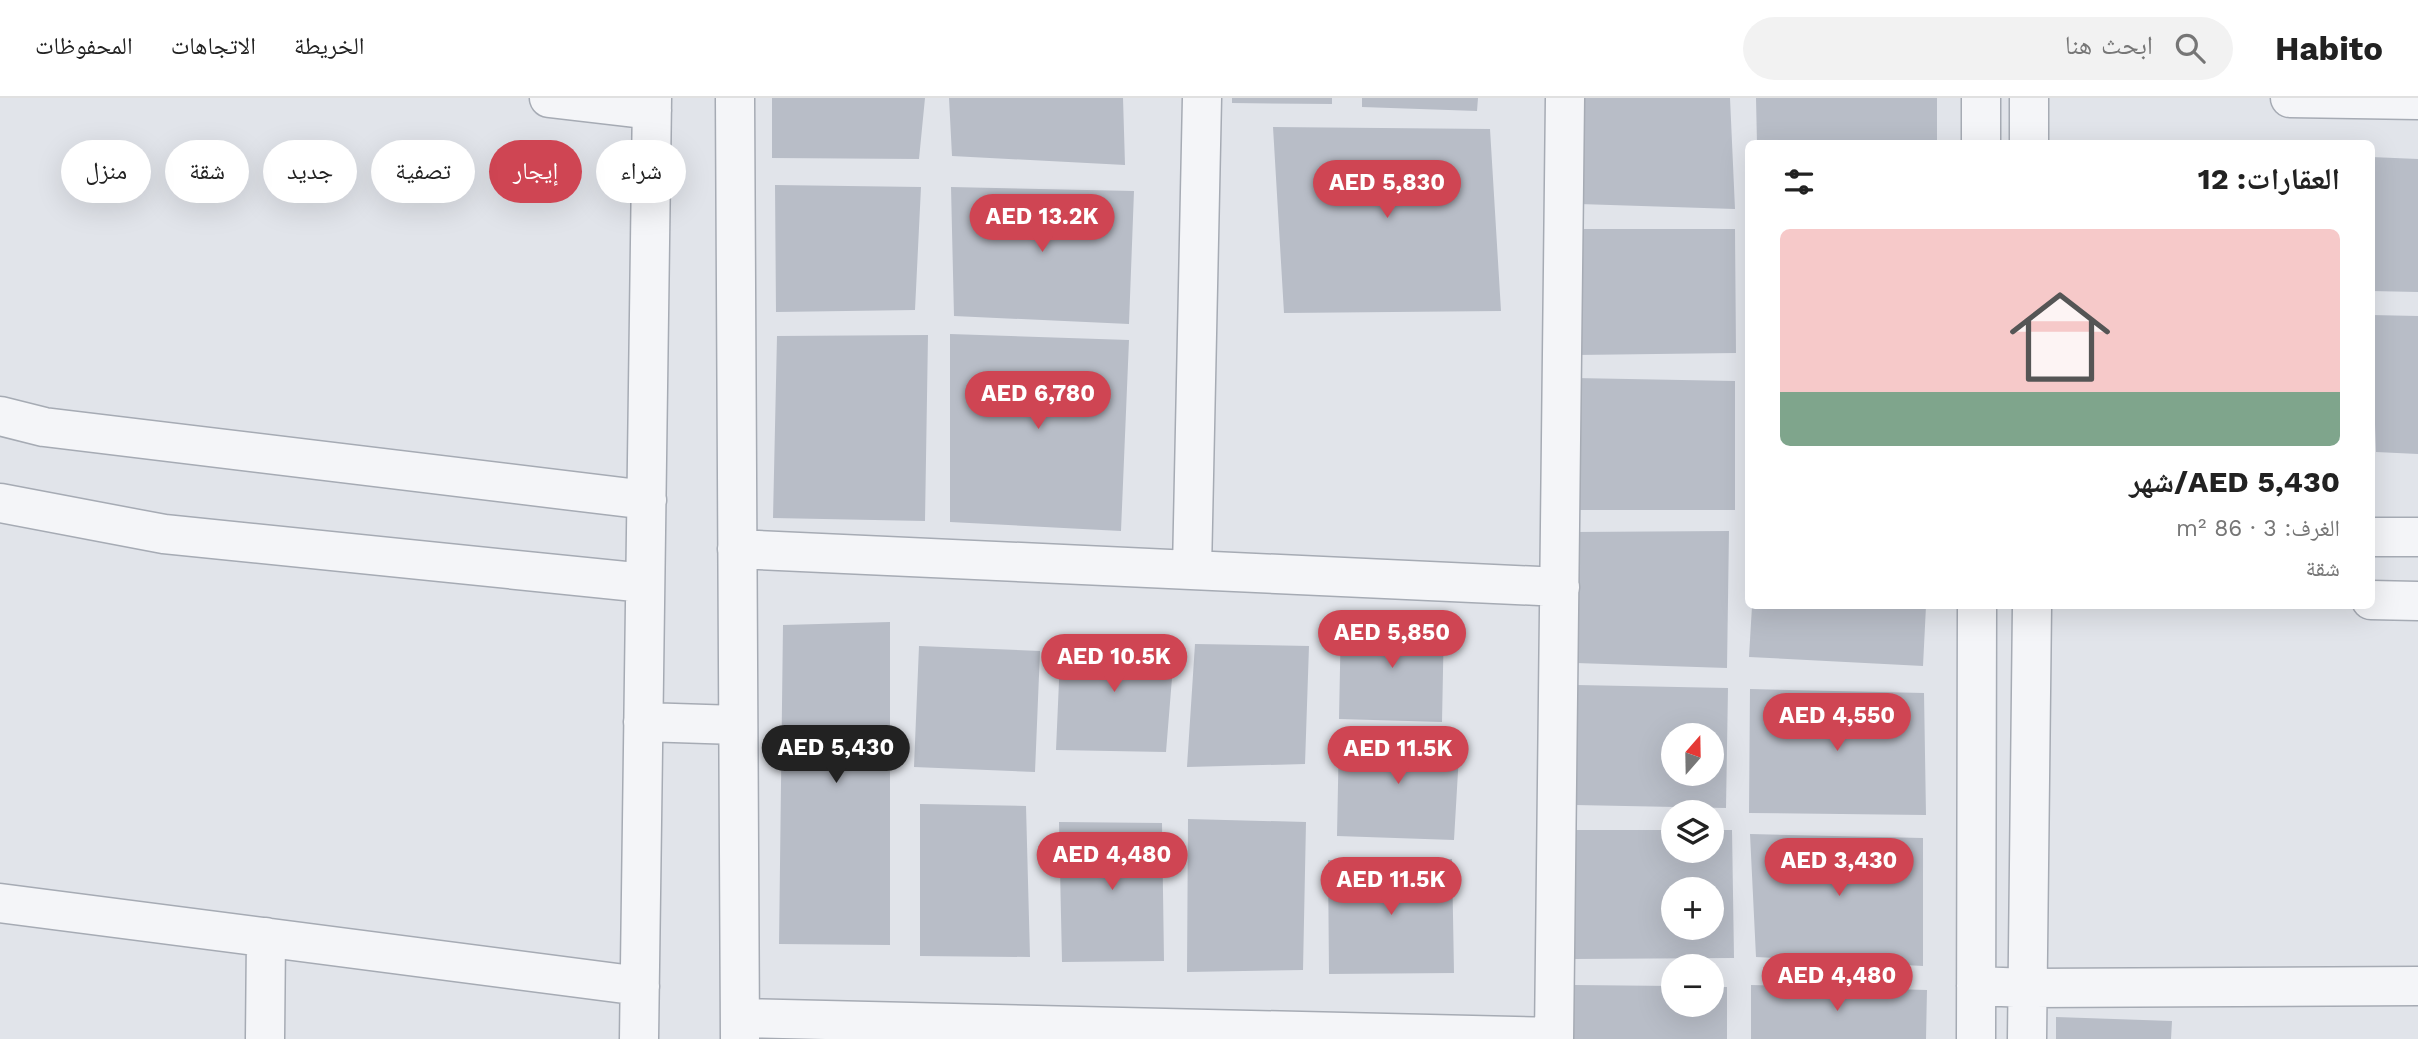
<!DOCTYPE html>
<html lang="ar">
<head>
<meta charset="utf-8">
<style>
	:root { --surface:#fff; --page:#f2f2f2; --text:#222; --muted:#767676; --line:#e0e0e0; --accent:#cf4553 }
	body { margin:0; font-family:"Work Sans","Noto Naskh Arabic",sans-serif; background:var(--page); color:var(--text); direction:rtl; height:100vh; display:flex; flex-direction:column; font-size:26px; white-space:nowrap }
	* { box-sizing:border-box; margin:0 }
	p { font-size:23px; color:var(--muted) }
	.icon { flex:none; width:38px; height:38px; fill:none; stroke:currentColor; stroke-width:2; stroke-linecap:round; stroke-linejoin:round }
	.map { position:relative; flex:1; overflow:hidden; direction:ltr }
	.details { position:absolute; left:1745px; top:42px; width:630px; height:469px; display:flex; flex-direction:column; background:var(--surface); border-radius:10px; box-shadow:0 7px 28px #0002; direction:rtl }
	.details>* { flex:none }
	.top-card { position:absolute; left:21px; top:42px; width:665px; height:63px; direction:rtl; display:flex; gap:14px }
	.needle { width:46px; rotate:20deg }
	.fabs { position:absolute; left:1661px; top:625px; display:grid; gap:14px }
	.fabs a { display:grid; place-items:center; width:63px; height:63px; border-radius:50%; background:var(--surface); box-shadow:0 7px 28px #0002; font-size:35px }
	.price { position:absolute; translate:-50% -60px; padding:0 16px; border-radius:24px; background:var(--accent); color:#fff; font-size:23px; line-height:46px; filter:drop-shadow(0 2px 4px #0008) }
	.price::after { content:''; position:absolute; left:50%; top:42px; width:21px; height:16px; margin-left:-10px; background:inherit; clip-path:polygon(0 0,100% 0,50% 100%) }
	.price.selected { background:#222; color:#fff }
	ul { padding:0; list-style:none }
	li { display:grid; align-content:center; gap:14px; height:371px; padding:0 35px }
	li+li { border-top:2px solid var(--line) }
	li span { display:grid; place-items:center; height:217px; border-radius:10px; color:#555 }
	li>.icon { margin-inline-start:auto }
	span .icon { width:126px; height:126px; fill:#fffc; stroke-width:1 }
	li b { font-size:30px }
	h2 { display:flex; justify-content:space-between; align-items:center; height:84px; padding:0 35px; font-size:30px }
	.chip { padding:0 24px; border-radius:32px; background:var(--surface); box-shadow:0 7px 28px #0002; font-size:24px; line-height:63px }
	.chip.selected { background:var(--accent); color:#fff }
	header { display:flex; align-items:center; gap:42px; box-sizing:border-box; height:98px; padding:0 35px; background:var(--surface); border-bottom:2px solid var(--line) }
	header strong { font-size:33px }
	nav { display:flex; gap:38px; margin-inline-start:auto; font-size:24px }
	.search { width:490px; height:63px; background:var(--page); display:flex; align-items:center; gap:18px; box-sizing:border-box; padding:0 24px; border-radius:38px; color:var(--muted); font-size:26px }
	.map>svg:first-child { display:block }
	.building { fill:#b8bdc7; fill-rule:evenodd }
	.lines { fill:none; stroke-linecap:round; stroke-linejoin:round }
	.minor-casing { stroke:#a6abb4; stroke-width:41 }
	.minor { stroke:#f4f5f8; stroke-width:38 }
</style>
</head>
<body>
<header>
<strong>Habito</strong>
<div class="search"><svg class="icon" aria-label="search" viewBox="0 0 24 24"><circle cx="10" cy="10" r="6"/><path d="M15 15l6 6"/></svg>ابحث هنا</div>
<nav><a>الخريطة</a><a>الاتجاهات</a><a>المحفوظات</a></nav>
</header>
<div class="map">
<svg width="2418" height="941" viewBox="0 0 2418 941">
	<rect width="100%" height="100%" fill="#e1e4ea"/>
	<!-- building -->
	<path class="building" d="M772 0H925L919 61 772 60Z
		M949 0H1123L1125 67 952 58Z
		M1232 0H1332V6L1232 5Z
		M1362 0H1478L1477 13 1362 9Z
		M1578 0H1730L1735 111 1579 106Z
		M1756 0H1937V46H1757Z
		M1273 29 1490 31 1501 213 1284 215Z
		M2371 59 2418 61V194L2371 193Z
		M775 87 921 89 915 212 776 214Z
		M951 89 1134 93 1129 226 954 218Z
		M1577 131H1735L1736 255 1576 257Z
		M2371 217 2418 218V356L2376 354Z
		M950 236 1129 242 1121 433 950 424Z
		M928 237 925 423 773 420 777 238Z
		M1575 280 1735 283V412H1578Z
		M1729 433 1727 570 1576 565 1574 434Z
		M1752 508H1926L1923 568 1749 559Z
		M1341 519 1444 522 1442 624 1339 621Z
		M890 524V847L779 846 783 527Z
		M1061 537 1175 543 1166 654 1056 652Z
		M1195 546 1309 548 1305 666 1187 669Z
		M919 548 1040 553 1035 674 914 669Z
		M1577 587 1728 590 1726 710 1575 707ZM1673 637H1712V676H1673Z
		M1750 591 1924 595 1926 717 1749 715Z
		M1339 636 1460 639 1454 742 1337 738Z
		M920 706 1026 708 1030 859 920 858Z
		M1188 721 1306 724 1303 872 1187 874Z
		M1059 724 1162 725 1164 863 1062 864Z
		M1574 732H1673V752H1712V732H1732L1734 860 1573 861ZM1673 791H1712V830H1673Z
		M1750 736 1923 740V868L1756 859Z
		M1452 761 1454 875 1329 876 1328 762Z
		M1574 887 1673 888V906H1712V889H1727V941H1574Z
		M1751 887 1927 892 1926 941H1751Z
		M2056 919 2172 923 2171 941H2056Z"/>
	<g class="lines">
		<!-- minor casing -->
		<g class="minor-casing">
			<path id="minor" d="M549 0 652 12
				M735 0 740 941
				M2029 0V46
				M2290 0 2418 2
				M1981 46V0
				M0 318 44 329 647 402
				M0 405 164 436 645 485
				M2371 439H2418
				M737 451 1560 489
				M1192 472 1202 0
				M2371 502 2418 503
				M643 624 737 627
				M0 805 640 888
				M1976 888 2028 890 2418 888
				M740 920 1554 939
				M265 941 266 839
				M639 941 652 0
				M1554 941 1565 0
				M1976 941 1977 508
				M2027 941 2032 508"/>
		</g>
		<!-- minor -->
		<use href="#minor" class="minor"/>
	</g>
</svg>
<div class="fabs">
<a><svg class="needle" viewBox="-14 -14 28 28"><path d="M0-13l5 13h-10z" fill="#e53935"/><path d="M0 13l5-13h-10z" fill="#767676"/></svg></a>
<a><svg class="icon" aria-label="layers" viewBox="0 0 24 24"><path d="M12 4l9 5-9 5-9-5zM3 14l9 5 9-5"/></svg></a>
<a>+</a>
<a>−</a>
</div>
<b class="price" style="left:1387px;top:122px">AED 5,830</b>
<b class="price" style="left:1042px;top:156px">AED 13.2K</b>
<b class="price" style="left:1038px;top:333px">AED 6,780</b>
<b class="price" style="left:1392px;top:572px">AED 5,850</b>
<b class="price" style="left:1114px;top:596px">AED 10.5K</b>
<b class="price" style="left:1837px;top:655px">AED 4,550</b>
<b class="price selected" style="left:836px;top:687px">AED 5,430</b>
<b class="price" style="left:1398px;top:688px">AED 11.5K</b>
<b class="price" style="left:1112px;top:794px">AED 4,480</b>
<b class="price" style="left:1839px;top:800px">AED 3,430</b>
<b class="price" style="left:1391px;top:819px">AED 11.5K</b>
<b class="price" style="left:1837px;top:915px">AED 4,480</b>
<div class="top-card">
<a class="chip">شراء</a>
<a class="chip selected">إيجار</a>
<a class="chip">تصفية</a>
<a class="chip">جديد</a>
<a class="chip">شقة</a>
<a class="chip">منزل</a>
</div>
<section class="details">
<h2>العقارات: 12<svg class="icon" aria-label="filters" viewBox="0 0 24 24"><path d="M4 7h16M4 17h16"/><circle cx="9" cy="7" r="2"/><circle cx="15" cy="17" r="2"/></svg></h2>
<ul>
<li><span style="background:linear-gradient(#f6c9c9 75%,#7fa58c 0)"><svg class="icon" aria-label="home" viewBox="0 0 24 24"><path d="M3 11l9-7 9 7M6 9v11h12V9"/></svg></span><div><b>AED 5,430/شهر</b><p>الغرف: 3 · 86 m²</p><p>شقة</p></div></li>
</ul>
</section>
</div>
</body>
</html>
